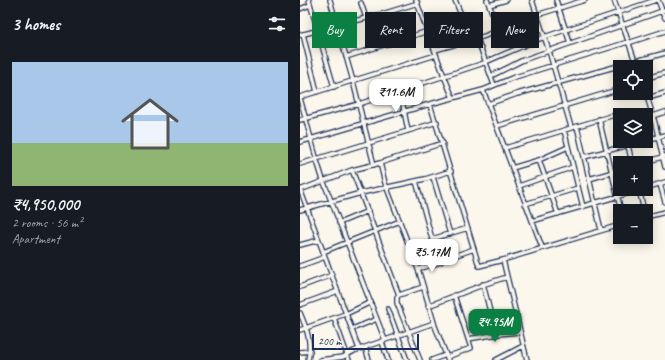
<!DOCTYPE html>
<html lang="en">
<head>
<meta charset="utf-8">
<style>
	:root { --surface:#171b24; --page:#20242c; --text:#f1f3f6; --muted:#9ea1a6; --line:#363941; --accent:#0b8043 }
	body { margin:0; font-family:Caveat,sans-serif; background:var(--page); color:var(--text); height:100vh; display:flex; flex-direction:column; font-size:15px; white-space:nowrap }
	* { box-sizing:border-box; margin:0 }
	p { font-size:13px; color:var(--muted) }
	.icon { flex:none; width:22px; height:22px; fill:none; stroke:currentColor; stroke-width:2; stroke-linecap:round; stroke-linejoin:round }
	.map { position:relative; flex:1; overflow:hidden }
	.panel { display:flex; flex-direction:column; background:var(--surface); width:300px }
	.panel>* { flex:none }
	.banner { position:absolute; left:12px; top:12px; width:293px; height:36px; display:flex; gap:8px }
	.controls { position:absolute; left:313px; top:60px; display:grid; gap:8px }
	.controls a { display:grid; place-items:center; width:40px; height:40px; border-radius:0px; background:var(--surface); box-shadow:0 2px 10px #0003; font-size:20px }
	.scale { position:absolute; left:12px; bottom:10px; width:107px; box-sizing:border-box; padding-left:4px; border:2px solid #1b2f5e; border-top:0; font-size:11px; line-height:14px; white-space:nowrap; color:#1b2f5e; -webkit-text-stroke:3px #fbf7ec; paint-order:stroke }
	.price { position:absolute; translate:-50% -34px; padding:0 9px; border-radius:8px; background:#fff; color:#222; font-size:13px; line-height:26px; filter:drop-shadow(0 1px 2px #0008) }
	.price::after { content:''; position:absolute; left:50%; top:24px; width:12px; height:9px; margin-left:-6px; background:inherit; clip-path:polygon(0 0,100% 0,50% 100%) }
	.price.active { background:var(--accent); color:#fff }
	ul { padding:0; list-style:none }
	li { display:grid; align-content:center; gap:8px; height:212px; padding:0 12px }
	li+li { border-top:1px solid var(--line) }
	li span { display:grid; place-items:center; height:124px; border-radius:0px; color:#555 }
	li>.icon { margin-inline-start:auto }
	span .icon { width:72px; height:72px; fill:#fffc; stroke-width:1 }
	li b { font-size:17px }
	h2 { display:flex; justify-content:space-between; align-items:center; height:48px; padding:0 12px; font-size:17px }
	.tag { padding:0 14px; border-radius:0px; background:var(--surface); box-shadow:0 2px 10px #0003; font-size:14px; line-height:36px }
	.tag.active { background:var(--accent); color:#fff }
	main { display:flex; flex:1; min-height:0 }
	.map>svg:first-child { display:block }
	.lines { fill:none; stroke-linecap:round; stroke-linejoin:round }
	.minor-casing { stroke:#1b2f5e; stroke-width:6 }
	.minor { stroke:#fbf7ec; stroke-width:3.5 }
</style>
</head>
<body>
<main>
<section class="panel">
<h2>3 homes<svg class="icon" aria-label="filters" viewBox="0 0 24 24"><path d="M4 7h16M4 17h16"/><circle cx="9" cy="7" r="2"/><circle cx="15" cy="17" r="2"/></svg></h2>
<ul>
<li><span style="background:linear-gradient(#a9c7e8 65%,#8fb573 0)"><svg class="icon" aria-label="home" viewBox="0 0 24 24"><path d="M3 11l9-7 9 7M6 9v11h12V9"/></svg></span><div><b>₹4,950,000</b><p>2 rooms · 56 m²</p><p>Apartment</p></div></li>
</ul>
</section>
<div class="map">
<svg width="365" height="360" viewBox="0 0 365 360">
	<rect width="100%" height="100%" fill="#fbf7ec"/>
	<filter id="ink" filterUnits="userSpaceOnUse"><feTurbulence type="fractalNoise" baseFrequency=".025" numOctaves="2"/><feDisplacementMap in="SourceGraphic" scale="8" xChannelSelector="R" yChannelSelector="G"/><feConvolveMatrix kernelMatrix="1 2 1 2 8 2 1 2 1" color-interpolation-filters="sRGB"/></filter>
	<g filter="url(#ink)">
		<g class="lines">
			<!-- minor casing -->
			<g class="minor-casing">
				<path id="minor" d="M9 0 34 87
					M30 0 53 81 74 165
					M116 0 144 76 153 98
					M155 0 171 39
					M187 0 199 29
					M232 0 249 51 271 127
					M256 0 270 43
					M314 0 337 67
					M358 0 365 18
					M61 3 66 18
					M189 5 206 0
					M0 9 10 5
					M81 14 89 44
					M3 34 17 92
					M0 35 82 14 118 3
					M177 38 194 85
					M328 43 365 31
					M135 50 185 36 211 23 285 0
					M46 57 128 31
					M191 76 223 60 365 10
					M346 78 365 73
					M100 90 108 131
					M183 90 212 78 328 42
					M346 93 355 123 365 167
					M0 97 136 55
					M0 98 17 161 23 180 85 340
					M348 98 365 93
					M188 104 217 94 365 53
					M353 116 365 112
					M299 119 321 211
					M0 120 59 104 181 64 244 37 356 0
					M346 120 353 118
					M197 126 320 89
					M277 126 301 230
					M264 130 283 207
					M346 140 365 135
					M327 141 332 163
					M0 142 130 104
					M205 148 311 116
					M284 157 344 141
					M239 160 258 214
					M80 163 85 183 119 272 135 326 148 360
					M343 163 365 156
					M0 164 137 122
					M212 168 239 160 268 147
					M52 170 99 295 123 287
					M133 177 150 234
					M289 179 320 170
					M116 181 132 239 168 228
					M360 184 365 202
					M219 186 273 167
					M346 188 365 182
					M0 189 59 349
					M339 189 344 211
					M0 190 52 170 80 163 143 143
					M225 204 278 188
					M0 210 61 193 125 179 151 171
					M346 217 365 212
					M232 221 343 189
					M39 223 68 211
					M0 245 19 240
					M23 252 100 221
					M148 258 174 249
					M203 260 179 266 130 104 183 90 242 247
					M0 266 25 257
					M118 269 141 262
					M183 284 196 335
					M0 287 32 275
					M99 295 97 297V303L120 360
					M0 305 38 291
					M128 306 185 284 207 277
					M88 309 107 360
					M0 313C7 329 12 343 8 360
					M34 318 49 360
					M52 329 77 319
					M0 330 48 313 71 302
					M168 339 198 334 220 332
					M82 342 88 360
					M65 347 69 360
					M0 352 10 351
					M147 357 171 348 154 295
					M20 360 43 357 54 351 134 323
					M132 360 146 355
					M196 360 223 346
					M227 360 203 260 320 225"/>
			</g>
			<!-- minor -->
			<use href="#minor" class="minor"/>
		</g>
	</g>
</svg>
<div class="controls">
<a><svg class="icon" aria-label="locate" viewBox="0 0 24 24"><circle cx="12" cy="12" r="6"/><path d="M12 2v4M12 18v4M2 12h4M18 12h4"/></svg></a>
<a><svg class="icon" aria-label="layers" viewBox="0 0 24 24"><path d="M12 4l9 5-9 5-9-5zM3 14l9 5 9-5"/></svg></a>
<a>+</a>
<a>−</a>
</div>
<div class="scale">200 m</div>
<b class="price" style="left:96px;top:113px">₹11.6M</b>
<b class="price" style="left:132px;top:273px">₹5.17M</b>
<b class="price active" style="left:195px;top:343px">₹4.95M</b>
<div class="banner">
<a class="tag active">Buy</a>
<a class="tag">Rent</a>
<a class="tag">Filters</a>
<a class="tag">New</a>
</div>
</div>
</main>
</body>
</html>
